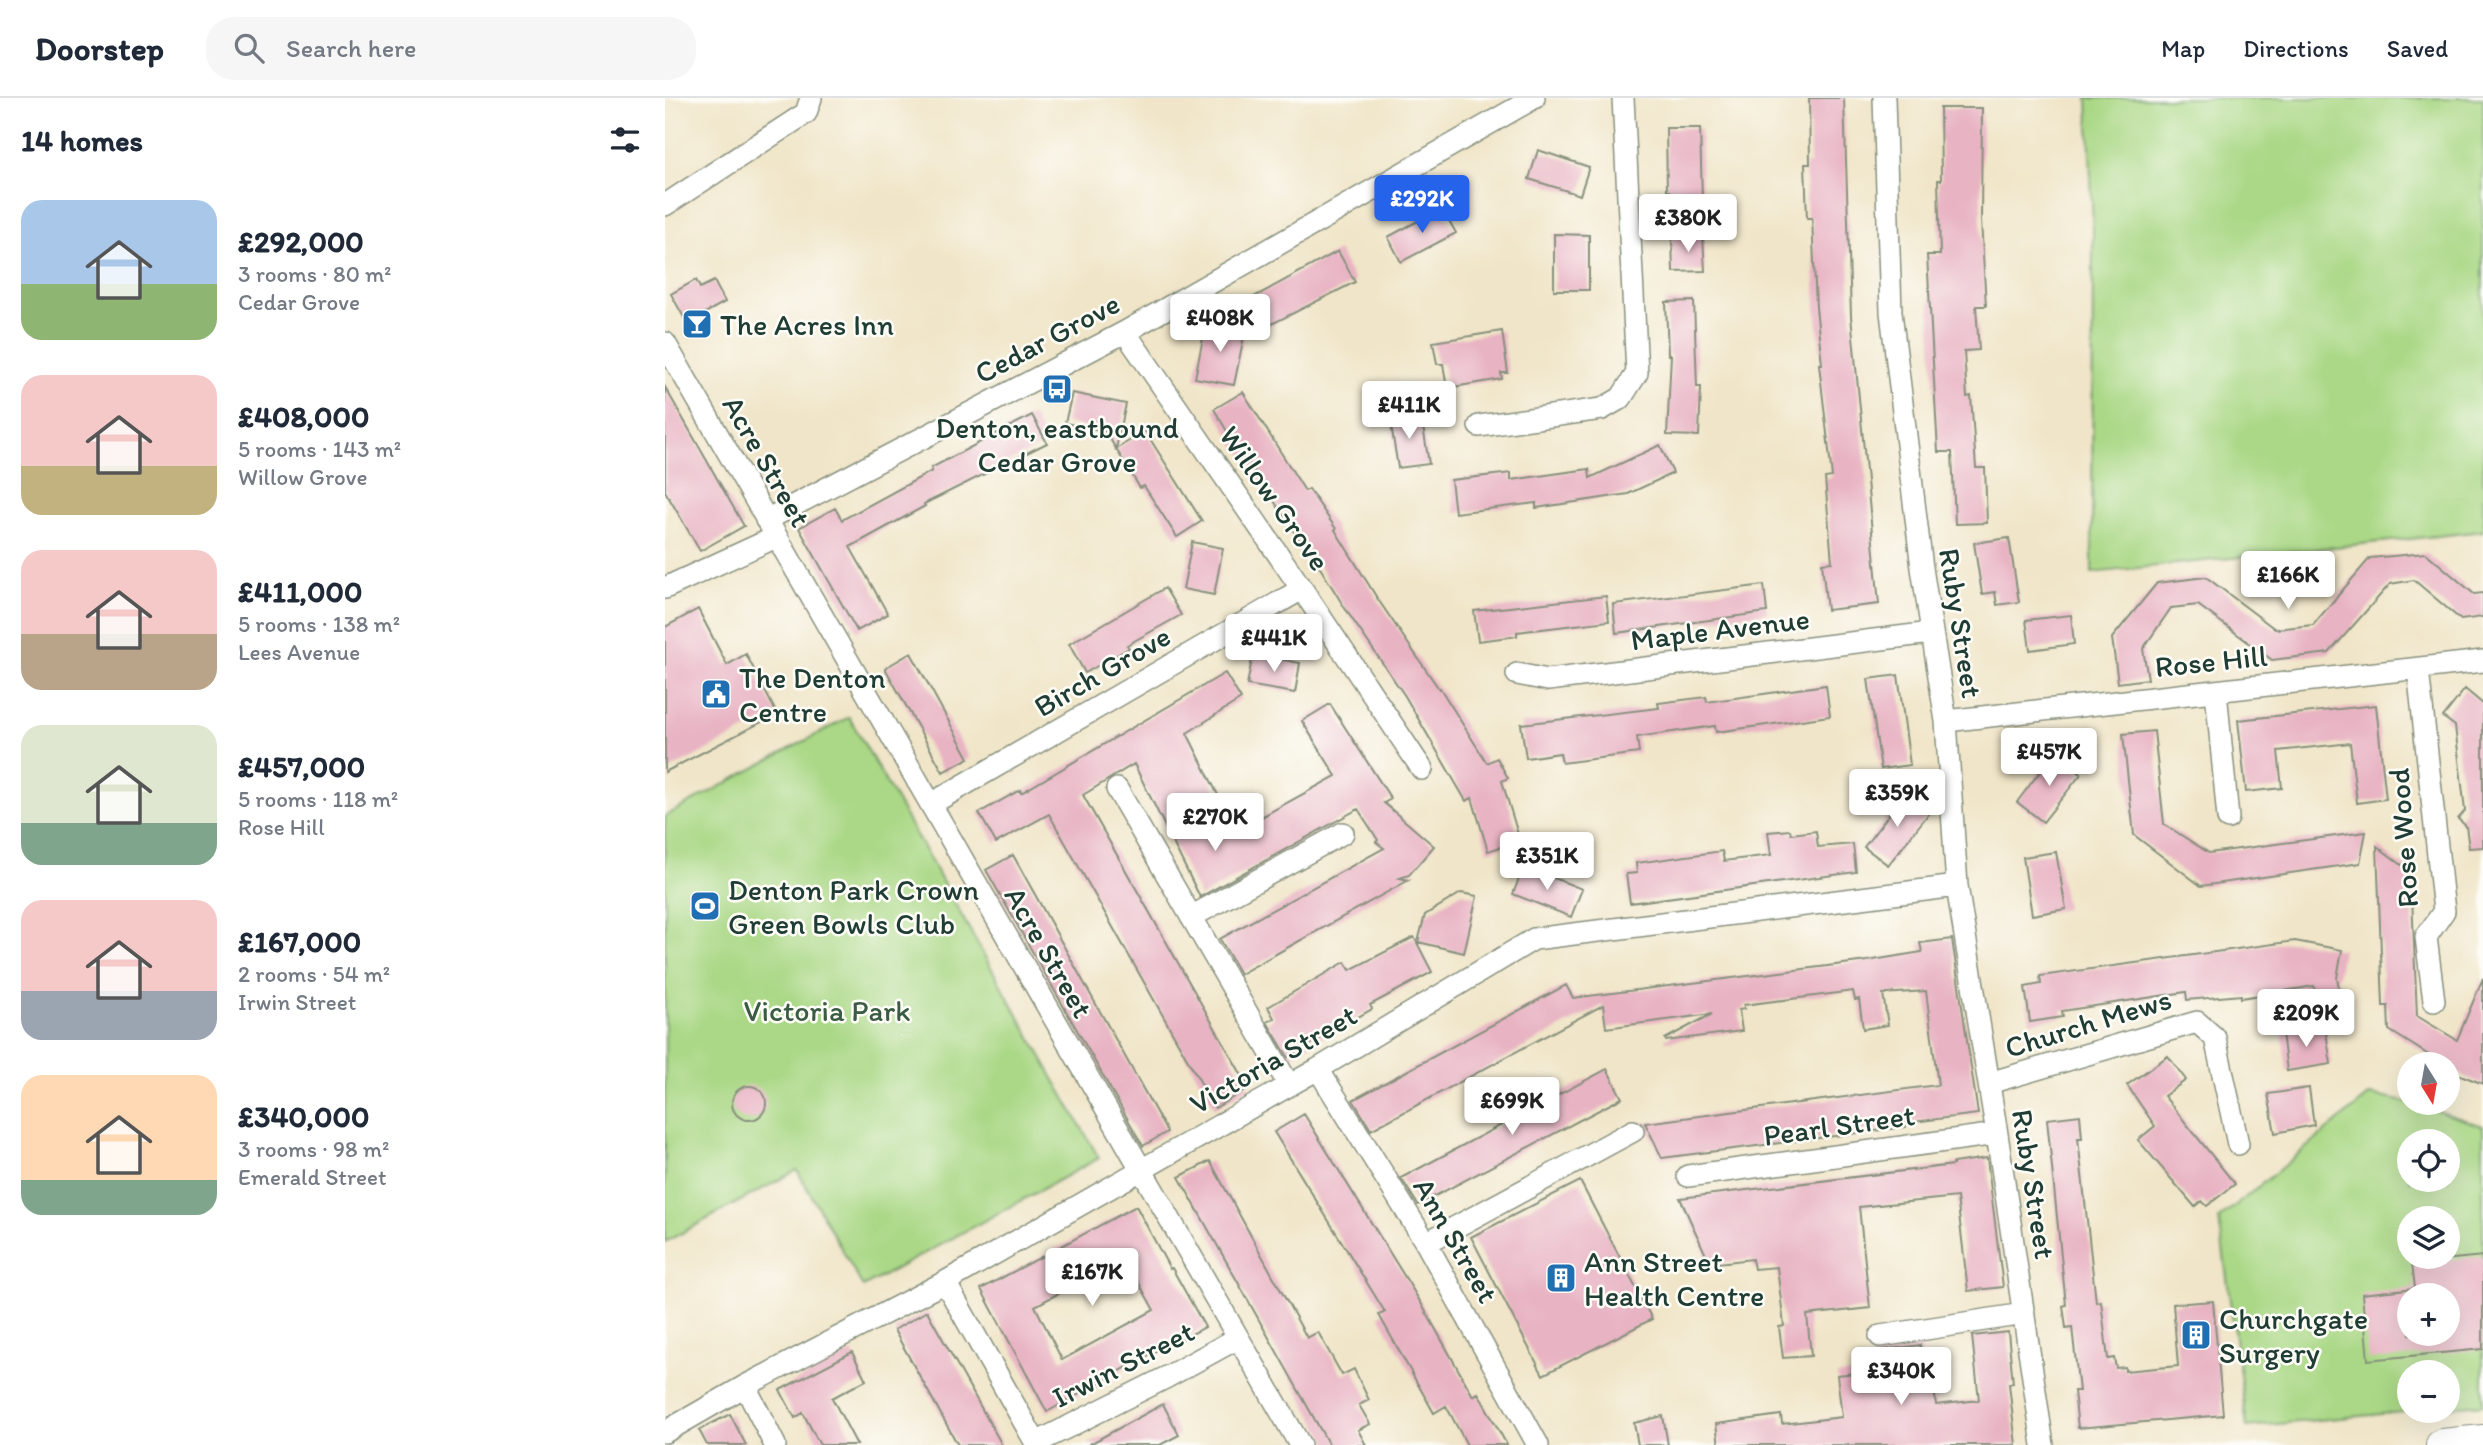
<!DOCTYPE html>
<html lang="en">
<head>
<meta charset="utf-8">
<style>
	:root { --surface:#fff; --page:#f6f6f7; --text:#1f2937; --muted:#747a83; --line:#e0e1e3; --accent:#2563eb }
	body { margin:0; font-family:Itim,sans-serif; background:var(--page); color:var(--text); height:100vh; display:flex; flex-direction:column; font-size:26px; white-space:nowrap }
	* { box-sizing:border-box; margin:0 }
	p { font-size:23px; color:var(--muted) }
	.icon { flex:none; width:38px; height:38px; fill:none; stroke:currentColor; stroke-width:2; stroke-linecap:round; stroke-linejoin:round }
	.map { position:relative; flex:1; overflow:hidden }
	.side { display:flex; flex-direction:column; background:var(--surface); width:665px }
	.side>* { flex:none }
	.needle { width:46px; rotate:169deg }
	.fabs { position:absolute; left:1732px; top:954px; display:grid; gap:14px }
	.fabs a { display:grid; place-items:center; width:63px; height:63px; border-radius:50%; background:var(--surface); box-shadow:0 7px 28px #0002; font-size:35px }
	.price { position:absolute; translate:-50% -60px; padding:0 16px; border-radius:7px; background:#fff; color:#222; font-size:23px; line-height:46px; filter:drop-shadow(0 2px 4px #0008) }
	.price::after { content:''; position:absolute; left:50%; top:42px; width:21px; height:16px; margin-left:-10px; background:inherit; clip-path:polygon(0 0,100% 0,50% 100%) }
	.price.active { background:var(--accent); color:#fff }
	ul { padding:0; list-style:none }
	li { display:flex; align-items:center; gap:21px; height:175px; padding:0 21px }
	li span { display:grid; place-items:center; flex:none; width:196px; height:140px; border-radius:21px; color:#555 }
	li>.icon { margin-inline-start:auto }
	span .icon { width:84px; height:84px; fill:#fffc; stroke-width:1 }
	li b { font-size:30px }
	h2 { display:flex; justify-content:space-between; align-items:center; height:84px; padding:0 21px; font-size:30px }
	header { display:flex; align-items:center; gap:42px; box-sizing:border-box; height:98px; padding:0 35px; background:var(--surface); border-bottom:2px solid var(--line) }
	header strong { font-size:33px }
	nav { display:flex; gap:38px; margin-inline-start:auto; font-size:24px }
	.search { width:490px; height:63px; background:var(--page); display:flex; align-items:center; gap:18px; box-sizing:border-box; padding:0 24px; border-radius:28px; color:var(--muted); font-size:26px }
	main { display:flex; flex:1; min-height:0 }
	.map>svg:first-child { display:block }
	.green { fill:#aad886; stroke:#648a5d; stroke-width:2; fill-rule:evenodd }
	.building { fill:#e8b3c3; fill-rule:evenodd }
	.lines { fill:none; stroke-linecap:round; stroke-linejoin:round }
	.minor-casing { stroke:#88917e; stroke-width:24 }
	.primary-casing { stroke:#88917e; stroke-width:34 }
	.minor { stroke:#fff; stroke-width:21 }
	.primary { stroke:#fff; stroke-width:32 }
	.labels { text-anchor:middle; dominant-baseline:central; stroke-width:5; stroke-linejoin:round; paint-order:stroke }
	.poi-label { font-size:30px; fill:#1f3d34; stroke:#fdfcf7; text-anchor:start }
	.street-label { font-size:30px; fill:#1f3d34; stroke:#fdfcf7 }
	.park-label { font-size:30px; fill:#3b5c44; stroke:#fdfcf7 }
</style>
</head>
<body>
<header>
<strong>Doorstep</strong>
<div class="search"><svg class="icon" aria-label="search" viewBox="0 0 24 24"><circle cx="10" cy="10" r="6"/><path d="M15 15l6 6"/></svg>Search here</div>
<nav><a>Map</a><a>Directions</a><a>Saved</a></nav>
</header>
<main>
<section class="side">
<h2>14 homes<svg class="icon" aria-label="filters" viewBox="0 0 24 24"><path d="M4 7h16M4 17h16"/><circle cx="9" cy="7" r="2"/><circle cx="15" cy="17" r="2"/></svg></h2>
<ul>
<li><span style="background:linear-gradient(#a9c7e8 60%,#8fb573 0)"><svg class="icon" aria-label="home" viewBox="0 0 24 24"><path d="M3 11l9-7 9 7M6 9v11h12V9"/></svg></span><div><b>£292,000</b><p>3 rooms · 80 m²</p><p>Cedar Grove</p></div></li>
<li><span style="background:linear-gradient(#f6c9c9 65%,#c2b280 0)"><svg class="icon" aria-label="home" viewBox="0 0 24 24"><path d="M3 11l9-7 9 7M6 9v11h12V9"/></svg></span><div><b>£408,000</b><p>5 rooms · 143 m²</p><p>Willow Grove</p></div></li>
<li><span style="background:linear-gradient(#f6c9c9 60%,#b9a48a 0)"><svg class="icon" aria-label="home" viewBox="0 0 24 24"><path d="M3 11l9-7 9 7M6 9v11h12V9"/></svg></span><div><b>£411,000</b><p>5 rooms · 138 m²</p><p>Lees Avenue</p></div></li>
<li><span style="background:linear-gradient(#dfe7d0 70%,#7fa58c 0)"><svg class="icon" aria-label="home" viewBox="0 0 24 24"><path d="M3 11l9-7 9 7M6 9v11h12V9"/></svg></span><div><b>£457,000</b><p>5 rooms · 118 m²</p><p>Rose Hill</p></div></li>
<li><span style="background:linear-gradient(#f6c9c9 65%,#9aa5b1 0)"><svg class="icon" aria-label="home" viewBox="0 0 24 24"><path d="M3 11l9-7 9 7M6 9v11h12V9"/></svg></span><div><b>£167,000</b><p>2 rooms · 54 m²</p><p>Irwin Street</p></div></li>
<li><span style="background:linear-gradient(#ffd9b3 75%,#7fa58c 0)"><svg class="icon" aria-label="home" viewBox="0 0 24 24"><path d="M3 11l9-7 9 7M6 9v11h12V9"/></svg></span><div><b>£340,000</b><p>3 rooms · 98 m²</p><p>Emerald Street</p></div></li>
</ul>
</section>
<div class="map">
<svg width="1818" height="1347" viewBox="0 0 1818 1347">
	<rect width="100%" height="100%" fill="#fdfcf7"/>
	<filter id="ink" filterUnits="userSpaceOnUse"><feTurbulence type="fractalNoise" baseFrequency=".0143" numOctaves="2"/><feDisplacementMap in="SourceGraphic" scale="14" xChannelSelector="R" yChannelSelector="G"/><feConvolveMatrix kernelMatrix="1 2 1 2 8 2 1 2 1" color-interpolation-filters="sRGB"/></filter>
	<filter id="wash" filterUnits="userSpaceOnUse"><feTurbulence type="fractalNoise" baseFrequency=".00686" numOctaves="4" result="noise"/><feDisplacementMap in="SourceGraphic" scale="28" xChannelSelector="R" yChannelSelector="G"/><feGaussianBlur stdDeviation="1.57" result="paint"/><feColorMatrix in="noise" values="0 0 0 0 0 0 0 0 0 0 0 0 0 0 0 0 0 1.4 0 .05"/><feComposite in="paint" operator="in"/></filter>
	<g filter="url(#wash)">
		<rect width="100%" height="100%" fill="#f0e5c8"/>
		<!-- green -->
		<path class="green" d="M1423 0H1818V433L1427 475 1428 133Z
			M184 619 434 1060 198 1189 132 1072 0 1144V718Z
			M1705 997 1751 1006 1818 1028V1306L1783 1309V1274H1745V1312L1748 1313 1582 1329 1554 1121ZM1745 1043H1783V1082H1745ZM1745 1120H1783V1158H1745ZM1745 1197H1783V1236H1745Z"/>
		<g id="blocks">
			<!-- building -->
			<path class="building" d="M1144 0H1179L1186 218 1214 506 1162 512 1157 465 1167 464 1160 380 1167 379 1154 266H1157L1151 209 1147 120H1142L1140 66H1145Z
				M1275 10H1317L1316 122 1321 208H1311L1314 252 1299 253 1302 299 1306 298 1311 370H1320L1322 425 1290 426 1287 354H1273L1262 157H1275L1273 82H1276Z
				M1001 30H1035L1038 137 1006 127 1005 93H1002Z
				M873 52 924 69 915 97 864 81Z
				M777 110 791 135 736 164 723 139Z
				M889 136 924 137V192H889Z
				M1007 138H1038L1040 173 1008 174Z
				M673 153 690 184 595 232 580 204Z
				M31 182 35 190 49 183 60 204 22 225 6 196Z
				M1029 203 1032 289H1036L1034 338 1002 337 1006 257H1003L1001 204Z
				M541 225 580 233 569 287 530 280Z
				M837 233 843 275H836L837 281 782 290 778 266H772L768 244Z
				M0 289 79 428 35 453 0 393Z
				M578 294 640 393 644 391 671 431 670 432 712 500 774 591 775 590 822 665 832 660 843 680 837 683 855 743 823 753 807 700 801 703 740 598 681 512 643 450 641 452 575 351 573 352 549 311Z
				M407 295 461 306 451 351 480 333 537 423 512 439 479 388 475 390 440 333 400 325Z
				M756 316 764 366 733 370 725 320Z
				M367 317 382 345 259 406 260 408 185 449 223 516 192 533 134 430 170 410 177 422 267 373 266 370Z
				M995 347 1008 375 963 396 871 410V405L790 415 786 382 846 375V382L924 371 925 380Z
				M1344 440 1354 504 1332 507 1330 494 1317 496 1309 445Z
				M527 444 558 450 549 497 518 491Z
				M1761 455 1809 496 1818 495V519L1796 522 1749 482 1725 486 1664 555 1607 562 1533 507 1506 510 1478 551 1483 581 1453 585 1447 540 1492 485 1541 479 1610 531 1648 527 1705 460Z
				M1099 487 1102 514 951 535 948 506Z
				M500 490 516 517 462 547 464 550 420 575 404 546Z
				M941 498 944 523 852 534V538L813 543 809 513Z
				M33 511 62 567 81 556 112 616 0 674V529Z
				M1406 517 1409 546 1365 552 1361 522Z
				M246 555 304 660 278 674 220 570Z
				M588 556 635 565 630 595 582 587Z
				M560 575 576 601 522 635 571 733 671 678 637 623 665 606 726 701 719 705 769 748 744 777 735 780 744 782 575 876 555 841 719 750 711 744 713 742 693 711 535 799 469 666 418 697 584 990 550 1010 384 716 331 745 314 715 355 692 356 695Z
				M1233 577 1245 667 1216 671 1203 581Z
				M1161 587 1165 618 1051 634 1050 628 972 639 974 655 897 665 895 655 861 660 856 626 994 610 993 605 1041 599 1042 604Z
				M1800 591 1818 606V749L1804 750 1801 728 1793 721 1800 713 1790 628 1778 619Z
				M1711 607 1721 701 1692 705 1685 645 1613 653 1617 690 1581 694 1573 622Z
				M1489 633 1499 726 1544 755 1701 734 1695 765 1536 788 1469 737 1458 636Z
				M1389 655 1416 676 1378 724 1352 704Z
				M1241 694 1265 714 1223 767 1199 749Z
				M1125 732 1126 736 1151 733 1153 749 1188 746 1191 774 965 805 961 776 972 775 971 765 1057 753 1059 763 1106 757 1103 734Z
				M1712 748 1746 774 1752 918 1792 942 1818 880V986L1783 972V966H1778L1724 932 1723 908H1718Z
				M1391 754 1401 811 1367 817 1358 759Z
				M348 757 502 1034 478 1048 321 772Z
				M859 768 917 791 906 819 848 796Z
				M796 795 812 798 799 855 753 844 760 817Z
				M749 839 767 874 705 907 707 911 623 959 602 924 609 920 603 909 680 864 685 872Z
				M1287 841 1313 1016 1240 1025 1241 1029 997 1060 980 1025 1273 987 1261 893 1218 896 1223 927 1198 931 1194 901 1190 902 1188 893 1079 907V911L1074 912 1077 933 1001 943 1000 941 1047 916 941 930 938 907 706 1032 688 1002 901 887 908 900 1202 863 1257 854 1255 845Z
				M1630 843 1677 852 1672 880 1680 923 1657 928 1649 888 1576 900V897L1522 902 1521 894 1397 913 1398 919 1365 924 1360 889 1376 886 1375 878Z
				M1660 928 1666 966 1622 973 1617 935Z
				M1503 958 1521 982 1499 998 1570 1086 1542 1108 1537 1103 1530 1109 1473 1042 1490 1028 1462 987Z
				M942 971 957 1000 753 1107 736 1080Z
				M67 1005a17 17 0 1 1 34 0a17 17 0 1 1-34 0Z
				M1644 990 1649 1027 1610 1035 1603 996Z
				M639 1016 756 1205 808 1298 813 1295 842 1347H802L781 1308 769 1315 714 1217 720 1214 609 1034Z
				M1415 1017 1417 1040H1413L1431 1204 1436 1203 1443 1261 1449 1260 1451 1270 1460 1269V1273L1513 1268 1508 1206 1548 1203 1558 1317 1413 1330 1409 1293H1414L1407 1229 1401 1230 1398 1208 1401 1207 1382 1021Z
				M1322 1060 1338 1189 1303 1193 1292 1099 1194 1109 1205 1210 1142 1217 1146 1258 1118 1260 1114 1229 1119 1228 1112 1169 1089 1171 1087 1161 1045 1166 1015 1100 1288 1067V1065Z
				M545 1063 642 1240 653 1234 677 1277 689 1271 704 1302 694 1307 705 1326 693 1332 701 1347H664L514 1079Z
				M915 1083 987 1221 878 1277 806 1139Z
				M471 1108 505 1171 507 1170 540 1229 508 1246 507 1244 382 1314 316 1191ZM460 1160 489 1212 397 1262 370 1208Z
				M1818 1158V1251L1703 1262 1697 1196 1750 1190 1747 1165ZM1745 1197H1783V1236H1745Z
				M262 1213 337 1347H293L229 1232Z
				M1343 1234 1348 1285 1344 1286 1351 1347H1054L1051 1326 1116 1317 1117 1326 1177 1319 1172 1277 1210 1273 1208 1253 1255 1247 1260 1284 1268 1283 1271 1307 1314 1302 1307 1238Z
				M187 1254 201 1282 167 1300 192 1347H155L138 1315 130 1320 115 1292Z
				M498 1306 514 1337 495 1347H423Z
				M65 1316 81 1347H42L34 1332Z
				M998 1318 1003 1347H973L969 1325Z"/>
		</g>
	</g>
	<g filter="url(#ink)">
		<use href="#blocks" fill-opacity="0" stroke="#88917e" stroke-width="2"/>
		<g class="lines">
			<!-- minor casing -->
			<g class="minor-casing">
				<path id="minor" d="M1219 0 1226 214 1257 470 1281 623 1292 788 1332 1036 1378 1347
					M0 107 141 15 146 0
					M460 234 637 491 757 671
					M0 245 635 1347
					M814 328 937 311 956 300 972 275 958 0
					M101 422 460 234 869 0
					M0 490 111 439
					M1753 571 1779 813 1761 839 1769 903
					M852 576 883 582 1266 535
					M1551 593 1563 720
					M1281 623 1818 563
					M452 691 624 987
					M266 706 637 491
					M526 819 678 735
					M653 971 761 1145 873 1347
					M1324 985 1532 924 1550 940 1573 1046
					M1023 1078 1332 1036
					M761 1145 968 1033
					M280 1184 372 1347
					M1215 1238 1359 1216
					M80 1288 110 1347
					M0 1334 80 1288 280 1184 653 971 869 841 1292 788
					M371 1345 502 1279 573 1240"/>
			</g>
			<!-- primary casing -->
			<g class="primary-casing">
				<path id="primary" d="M1777 1347 1818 1343"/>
			</g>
			<!-- minor -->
			<use href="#minor" class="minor"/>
			<!-- primary -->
			<use href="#primary" class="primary"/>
		</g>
	</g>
	<!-- icons -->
	<defs>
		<g id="bar-square" transform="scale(1.575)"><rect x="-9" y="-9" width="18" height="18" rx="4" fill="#1f6fb2" stroke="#fdfcf7"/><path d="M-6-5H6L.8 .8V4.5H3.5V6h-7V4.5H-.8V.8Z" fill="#fff"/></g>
		<g id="bus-square" transform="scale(1.575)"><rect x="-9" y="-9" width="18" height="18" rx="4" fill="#1f6fb2" stroke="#fdfcf7"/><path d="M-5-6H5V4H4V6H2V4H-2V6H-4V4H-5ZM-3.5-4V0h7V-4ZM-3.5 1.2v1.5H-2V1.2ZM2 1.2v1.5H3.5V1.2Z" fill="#fff"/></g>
		<g id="civic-square" transform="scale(1.575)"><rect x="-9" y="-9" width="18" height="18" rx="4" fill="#1f6fb2" stroke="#fdfcf7"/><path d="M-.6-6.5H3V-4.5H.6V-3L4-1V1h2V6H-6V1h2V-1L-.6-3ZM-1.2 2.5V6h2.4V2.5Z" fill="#fff"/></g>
		<g id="stadium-square" transform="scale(1.575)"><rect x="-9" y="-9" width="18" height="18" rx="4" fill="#1f6fb2" stroke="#fdfcf7"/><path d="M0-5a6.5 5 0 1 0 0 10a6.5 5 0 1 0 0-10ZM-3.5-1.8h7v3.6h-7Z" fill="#fff"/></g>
		<g id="building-square" transform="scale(1.575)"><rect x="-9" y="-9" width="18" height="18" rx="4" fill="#1f6fb2" stroke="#fdfcf7"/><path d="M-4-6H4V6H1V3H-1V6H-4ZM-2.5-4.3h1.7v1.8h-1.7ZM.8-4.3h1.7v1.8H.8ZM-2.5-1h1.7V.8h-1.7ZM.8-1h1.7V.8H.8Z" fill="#fff"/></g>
	</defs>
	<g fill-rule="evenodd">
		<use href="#bar-square" x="32" y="226"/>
		<use href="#bus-square" x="392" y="291"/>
		<use href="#civic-square" x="51" y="596"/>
		<use href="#stadium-square" x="40" y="808"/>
		<use href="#building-square" x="896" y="1180"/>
		<use href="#building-square" x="1531" y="1237"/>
	</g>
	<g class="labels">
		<!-- poi labels -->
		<g class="poi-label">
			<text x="55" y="226">The Acres Inn</text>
			<text x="392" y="329" text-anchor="middle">Denton, eastbound<tspan x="392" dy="34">Cedar Grove</tspan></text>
			<text x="74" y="579">The Denton<tspan x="74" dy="34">Centre</tspan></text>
			<text x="63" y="791">Denton Park Crown<tspan x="63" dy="34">Green Bowls Club</tspan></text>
			<text x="919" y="1163">Ann Street<tspan x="919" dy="34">Health Centre</tspan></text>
			<text x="1554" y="1220">Churchgate<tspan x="1554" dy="34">Surgery</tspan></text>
		</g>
		<!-- street labels -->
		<g class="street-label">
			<text transform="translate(382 240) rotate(-28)">Cedar Grove</text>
			<text transform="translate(102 363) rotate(60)">Acre Street</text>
			<text transform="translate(610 400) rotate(55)">Willow Grove</text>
			<text transform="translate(1296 525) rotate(81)">Ruby Street</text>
			<text transform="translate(1055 531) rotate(-7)">Maple Avenue</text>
			<text transform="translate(1546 563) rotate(-6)">Rose Hill</text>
			<text transform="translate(437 573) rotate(-30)">Birch Grove</text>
			<text transform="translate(1738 740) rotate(-94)">Rose Wood</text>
			<text transform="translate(384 854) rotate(60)">Acre Street</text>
			<text transform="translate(1423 925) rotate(-17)">Church Mews</text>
			<text transform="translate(608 961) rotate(-30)">Victoria Street</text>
			<text transform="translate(1174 1027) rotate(-8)">Pearl Street</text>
			<text transform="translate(1369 1086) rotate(81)">Ruby Street</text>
			<text transform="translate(791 1142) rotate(60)">Ann Street</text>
			<text transform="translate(458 1266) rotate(-27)">Irwin Street</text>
		</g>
		<!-- park labels -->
		<g class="park-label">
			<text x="162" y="912">Victoria Park</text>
		</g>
	</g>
</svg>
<div class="fabs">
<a><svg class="needle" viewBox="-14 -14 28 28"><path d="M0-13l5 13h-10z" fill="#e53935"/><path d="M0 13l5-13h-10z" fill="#747a83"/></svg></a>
<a><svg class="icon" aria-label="locate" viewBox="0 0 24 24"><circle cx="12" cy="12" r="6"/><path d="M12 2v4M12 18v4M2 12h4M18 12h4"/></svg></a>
<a><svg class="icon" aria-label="layers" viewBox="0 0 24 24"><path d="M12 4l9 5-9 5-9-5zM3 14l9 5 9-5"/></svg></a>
<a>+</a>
<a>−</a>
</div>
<b class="price active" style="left:757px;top:137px">£292K</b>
<b class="price" style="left:1023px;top:156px">£380K</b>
<b class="price" style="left:555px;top:256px">£408K</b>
<b class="price" style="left:744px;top:343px">£411K</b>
<b class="price" style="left:1623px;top:513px">£166K</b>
<b class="price" style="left:609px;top:576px">£441K</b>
<b class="price" style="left:1384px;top:690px">£457K</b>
<b class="price" style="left:1232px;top:731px">£359K</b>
<b class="price" style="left:550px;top:755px">£270K</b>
<b class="price" style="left:882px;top:794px">£351K</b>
<b class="price" style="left:1641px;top:951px">£209K</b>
<b class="price" style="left:847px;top:1039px">£699K</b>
<b class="price" style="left:427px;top:1210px">£167K</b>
<b class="price" style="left:1236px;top:1309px">£340K</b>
</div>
</main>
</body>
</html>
